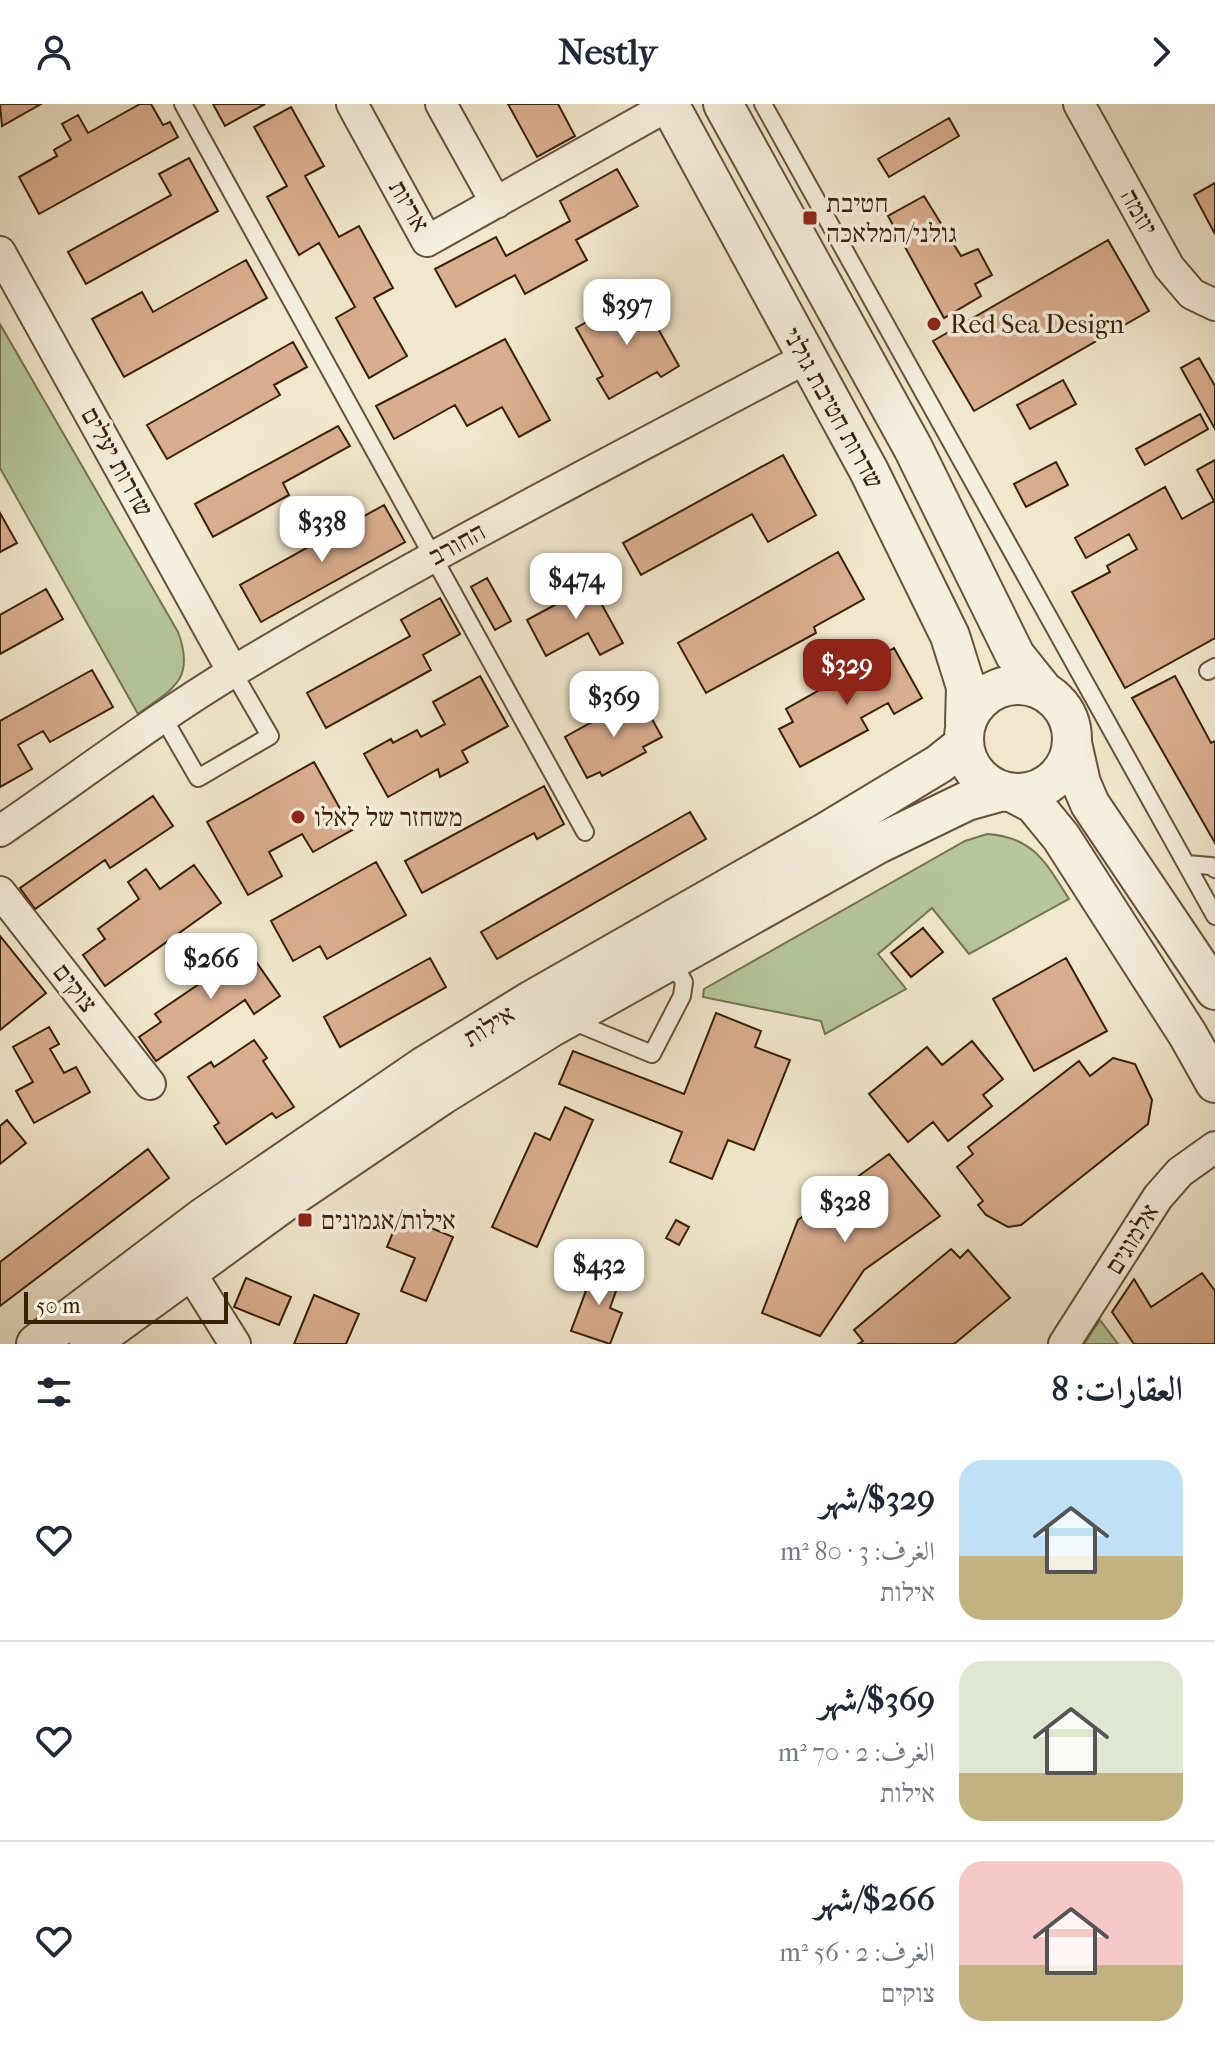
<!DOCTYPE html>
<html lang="ar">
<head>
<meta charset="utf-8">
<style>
	:root { --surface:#fff; --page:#f6f6f7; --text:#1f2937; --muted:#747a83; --line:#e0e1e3; --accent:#8f2418 }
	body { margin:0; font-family:"IM FELL French Canon",Amiri,"Frank Ruhl Libre",serif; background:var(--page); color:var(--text); direction:rtl; height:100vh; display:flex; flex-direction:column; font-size:30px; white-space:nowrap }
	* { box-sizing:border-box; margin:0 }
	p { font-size:26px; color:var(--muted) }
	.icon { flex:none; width:44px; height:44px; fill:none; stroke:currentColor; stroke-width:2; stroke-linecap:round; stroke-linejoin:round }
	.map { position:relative; height:1240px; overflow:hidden; direction:ltr }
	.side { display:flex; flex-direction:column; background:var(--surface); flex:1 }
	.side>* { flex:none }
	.scale { position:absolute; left:24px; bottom:20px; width:204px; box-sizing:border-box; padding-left:8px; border:4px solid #392106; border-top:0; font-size:22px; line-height:28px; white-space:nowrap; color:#392106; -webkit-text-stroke:6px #f5efde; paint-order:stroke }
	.price { position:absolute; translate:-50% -68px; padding:0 18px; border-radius:16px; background:#fff; color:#222; font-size:26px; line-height:52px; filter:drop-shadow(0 2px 4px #0008) }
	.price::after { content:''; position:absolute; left:50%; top:48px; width:24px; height:18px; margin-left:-12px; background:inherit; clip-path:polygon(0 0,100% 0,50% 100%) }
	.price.selected { background:var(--accent); color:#fff }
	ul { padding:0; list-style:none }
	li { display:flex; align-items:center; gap:24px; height:200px; padding:0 32px }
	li+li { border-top:2px solid var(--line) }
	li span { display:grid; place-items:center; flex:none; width:224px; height:160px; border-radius:24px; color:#555 }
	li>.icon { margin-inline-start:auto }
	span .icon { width:96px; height:96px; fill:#fffc; stroke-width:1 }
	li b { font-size:34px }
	h2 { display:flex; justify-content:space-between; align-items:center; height:96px; padding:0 32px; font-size:34px }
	header { display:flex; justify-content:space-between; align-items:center; height:104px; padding:0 32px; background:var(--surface); font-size:36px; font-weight:700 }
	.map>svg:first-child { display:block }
	.green { fill:#b5c79b; stroke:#777450; stroke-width:2 }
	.building { fill:#d9ad8f; stroke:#392106; stroke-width:2 }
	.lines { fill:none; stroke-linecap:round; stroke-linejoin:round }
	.service-casing { stroke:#675238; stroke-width:20 }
	.minor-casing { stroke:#675238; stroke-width:34 }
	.tertiary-casing { stroke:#675238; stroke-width:42 }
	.service { stroke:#f5efde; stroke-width:16 }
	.minor { stroke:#f5efde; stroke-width:30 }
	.tertiary { stroke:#f5efde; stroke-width:38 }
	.poi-dot { fill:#8f2418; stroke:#f5efde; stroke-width:3 }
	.labels { text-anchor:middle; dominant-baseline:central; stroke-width:7; stroke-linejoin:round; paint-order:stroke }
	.poi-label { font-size:26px; fill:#392106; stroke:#f5efde; text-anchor:start }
	.street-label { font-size:26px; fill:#392106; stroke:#f5efde }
</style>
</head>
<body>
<header><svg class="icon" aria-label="forward" viewBox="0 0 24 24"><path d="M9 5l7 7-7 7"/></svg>Nestly<svg class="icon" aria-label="person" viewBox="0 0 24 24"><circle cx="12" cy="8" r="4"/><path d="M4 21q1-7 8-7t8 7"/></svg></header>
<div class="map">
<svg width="1215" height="1240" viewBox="0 0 1215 1240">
	<rect width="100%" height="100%" fill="#f0e7cc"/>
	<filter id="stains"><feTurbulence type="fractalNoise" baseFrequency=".0025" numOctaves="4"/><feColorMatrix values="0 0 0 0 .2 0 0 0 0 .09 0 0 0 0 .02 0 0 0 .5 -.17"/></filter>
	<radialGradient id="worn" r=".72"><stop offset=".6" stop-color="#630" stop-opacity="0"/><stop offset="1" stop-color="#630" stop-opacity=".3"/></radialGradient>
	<!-- green -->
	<path class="green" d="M0 220 178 528C196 576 172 585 138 610L0 364Z
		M987 730C1034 733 1046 759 1069 795L969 850 932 804 878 850 906 885 825 930 821 917 703 893 704 885 965 737Z
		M1100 1216 1118 1240H1084Z"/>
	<!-- building -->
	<path class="building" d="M0 0H41L2 22Z
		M140 0H151L163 21 170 18 178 33 39 110 19 73 57 52 54 46 71 36 62 20 78 11 88 29Z
		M213 0H265L225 22Z
		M508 0H558L575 32 537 53Z
		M291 3 324 62 305 72 339 133 359 122 393 184 374 194 407 252 369 274 336 214 355 203 319 139 299 151 267 93 287 82 254 23Z
		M949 14 959 32 889 73 878 55Z
		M189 54 218 107 86 180 68 148 171 91 159 70Z
		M617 65 638 102 576 136 587 156 525 190 515 171 456 203 435 165 496 133 506 152 570 117 560 97Z
		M1215 79V130L1194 91Z
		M924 92 961 152 978 145 992 171 975 180 981 192 944 214 888 112Z
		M1108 136 1149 207 974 307 933 237Z
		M246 156 267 194 124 273 92 215 142 188 153 208Z
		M646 191 657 212 652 214 679 262 661 273 657 268 609 295 597 275 603 272 576 224 600 210 603 215Z
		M505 235 550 316 519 333 502 303 467 322 455 301 394 335 376 302Z
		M293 238 307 263 274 281 280 291 167 355 147 321Z
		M1199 254 1215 282V325L1181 264Z
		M1063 276 1076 300 1030 325 1017 301Z
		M1200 310 1208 325 1145 361 1136 345Z
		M338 322 350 342 283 379 289 391 213 433 195 400Z
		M783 351 816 411 768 438 752 410 641 471 623 439Z
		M1215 356V534L1125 584 1072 488 1110 468 1107 462 1137 445 1129 430 1086 454 1075 434 1165 383 1182 415 1214 397 1197 366Z
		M1056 358 1068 381 1026 403 1014 380Z
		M384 401 405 438 261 518 240 481Z
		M0 409 17 439 0 448Z
		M838 448 864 495 814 523 816 529 706 589 678 539Z
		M487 474 511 517 495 526 471 483Z
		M596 476 602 487 596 490 623 539 600 551 588 529 546 552 527 516 564 496 559 486 570 480 574 488Z
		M46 485 63 515 0 550V511Z
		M440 494 460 530 423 551 431 566 326 624 307 589 410 532 401 516Z
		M894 544 922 594 894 610 888 599 861 614 868 626 800 663 779 625 793 618 786 605Z
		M92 566 113 603 50 638 43 627 18 641 32 665 0 683V617Z
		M480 572 508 622 462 647 468 658 440 673 438 665 388 693 364 650 391 635 393 639 417 626 421 633 445 620 433 598Z
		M1175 572 1211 639 1215 637V739L1132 594Z
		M639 592 662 633 643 643 646 648 602 672 600 668 587 674 565 633Z
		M314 658 352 726 313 748 302 730 269 748 282 772 248 791 207 718Z
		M544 682 564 720 537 735 534 729 422 789 405 757Z
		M153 692 173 722 110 764 105 756 35 805 20 784Z
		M690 708 706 735 497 855 481 828Z
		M376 758 406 811 327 855 320 842 293 857 271 817Z
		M194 761 221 799 105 882 83 851 105 835 98 825 139 795 128 778 146 765 160 785Z
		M923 824 943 848 911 873 891 849Z
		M0 832 46 889 0 926Z
		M241 836 280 892 254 910 245 896 156 957 139 933 161 918 155 910 221 865 214 854Z
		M430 854 446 883 340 943 324 913Z
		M1066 854 1107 927 1034 967 993 895Z
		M716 909 761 927 755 943 790 956 754 1046 728 1036 712 1075 670 1058 682 1028 559 980 573 947 684 990Z
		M49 923 59 940 50 945 64 969 76 963 90 988 34 1019 16 987 33 978 13 943Z
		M254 936 267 954 263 957 294 1003 276 1014 272 1009 226 1040 214 1022 219 1019 188 973 211 958 214 963Z
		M972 937 1003 975 983 991 992 1002 948 1037 933 1018 908 1038 869 990 927 943 942 961Z
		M1113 954 1135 960 1152 996 1148 1020 1021 1121 1008 1123 986 1111 978 1101 983 1097 957 1063 973 1050 968 1043 1079 957 1090 972Z
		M565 1003 593 1016 537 1143 492 1123 535 1029 550 1036Z
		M7 1016 26 1039 0 1060V1022Z
		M148 1045 169 1074 0 1202V1158Z
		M889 1050 940 1112 864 1166 820 1232 762 1209 798 1116Z
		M400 1111 453 1133 426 1197 401 1187 415 1154 387 1143Z
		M676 1116 689 1123 679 1141 666 1134Z
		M951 1145 960 1154 968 1146 1010 1194 954 1240H858L863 1237 854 1226Z
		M596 1160 622 1170 610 1204 622 1209 610 1240 571 1227Z
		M1202 1169 1215 1187V1240H1134L1112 1208 1134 1175 1151 1203Z
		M246 1174 291 1193 279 1221 234 1203Z
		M314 1191 359 1210 346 1240H294Z"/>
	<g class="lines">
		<!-- service casing -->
		<g class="service-casing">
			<path id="service" d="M183 0 585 728
				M763 0 1215 812
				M1208 567 1215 563
				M164 615 198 674 270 632 233 568
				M1187 760 1211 762 1215 765
				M572 917 652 950 682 892 684 878 670 854"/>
		</g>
		<!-- minor casing -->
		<g class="minor-casing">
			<path id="minor" d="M352 0 427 137 671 0
				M441 0 496 99
				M1079 0 1169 163 1192 190 1215 201
				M0 148 233 568
				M0 727C79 673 155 615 236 566 422 454 615 356 806 254
				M0 788 150 980
				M178 1149 235 1240
				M1064 1240 1158 1093 1180 1068 1215 1043"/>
		</g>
		<!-- tertiary casing -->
		<g class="tertiary-casing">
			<path id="tertiary" d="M669 0 869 367 950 532 966 583 965 619
				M723 0 913 344 1015 551 1043 586
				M964 635a54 54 0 1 1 108 0a54 54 0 1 1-108 0Z
				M1072 639 1081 679 1090 700 1215 886
				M1013 689 1034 700 1061 733 1188 931 1215 979
				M36 1240 204 1113 423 963 532 896 823 730 939 660 964 640
				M89 1240 294 1091 442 991 550 924 878 740 967 697 1003 687"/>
		</g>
		<!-- service -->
		<use href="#service" class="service"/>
		<!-- minor -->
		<use href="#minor" class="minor"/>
		<!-- tertiary -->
		<use href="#tertiary" class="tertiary"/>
	</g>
	<!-- markers -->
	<g class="poi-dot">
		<rect x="802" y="106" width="16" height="16" rx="4"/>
		<circle cx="934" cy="220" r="8"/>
		<circle cx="298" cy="713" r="8"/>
		<rect x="297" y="1108" width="16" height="16" rx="4"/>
	</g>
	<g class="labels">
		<!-- poi labels -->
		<g class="poi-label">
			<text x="826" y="99">חטיבת<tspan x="826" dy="30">גולני/המלאכה</tspan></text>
			<text x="950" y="220">Red Sea Design</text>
			<text x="314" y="713">משחזר של לאלו</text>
			<text x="321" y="1116">אילות/אגמונים</text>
		</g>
		<!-- street labels -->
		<g class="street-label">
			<text transform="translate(409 102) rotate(60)">אריות</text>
			<text transform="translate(1139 108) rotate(61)">יוזמה</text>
			<text transform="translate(833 304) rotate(61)">שדרות חטיבת גולני</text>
			<text transform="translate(117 358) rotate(61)">שדרות יעלים</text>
			<text transform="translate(457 440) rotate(-29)">החורב</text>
			<text transform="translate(75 884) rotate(52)">צוקים</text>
			<text transform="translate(489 922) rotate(-32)">אילות</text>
			<text transform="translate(1132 1135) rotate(-58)">אלמוגים</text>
		</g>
	</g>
	<rect width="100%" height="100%" filter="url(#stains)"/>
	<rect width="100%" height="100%" fill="url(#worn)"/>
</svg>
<div class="scale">50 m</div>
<b class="price" style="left:627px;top:243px">$397</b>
<b class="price" style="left:322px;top:460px">$338</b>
<b class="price" style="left:576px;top:517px">$474</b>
<b class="price selected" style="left:847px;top:603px">$329</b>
<b class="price" style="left:614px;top:635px">$369</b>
<b class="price" style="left:211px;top:897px">$266</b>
<b class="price" style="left:845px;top:1140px">$328</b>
<b class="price" style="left:599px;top:1203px">$432</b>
</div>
<section class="side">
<h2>العقارات: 8<svg class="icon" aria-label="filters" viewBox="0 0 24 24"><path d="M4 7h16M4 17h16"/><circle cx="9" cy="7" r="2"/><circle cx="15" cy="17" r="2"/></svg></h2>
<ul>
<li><span style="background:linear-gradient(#bfe0f5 60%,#c2b280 0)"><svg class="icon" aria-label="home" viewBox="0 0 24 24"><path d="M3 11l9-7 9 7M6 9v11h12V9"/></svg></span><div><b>$329/شهر</b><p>الغرف: 3 · 80 m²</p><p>אילות</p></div><svg class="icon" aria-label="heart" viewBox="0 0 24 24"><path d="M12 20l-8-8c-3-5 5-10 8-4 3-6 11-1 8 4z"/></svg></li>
<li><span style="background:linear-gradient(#dfe7d0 70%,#c2b280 0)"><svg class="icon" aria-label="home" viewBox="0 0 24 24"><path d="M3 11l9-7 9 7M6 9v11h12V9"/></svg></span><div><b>$369/شهر</b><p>الغرف: 2 · 70 m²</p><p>אילות</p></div><svg class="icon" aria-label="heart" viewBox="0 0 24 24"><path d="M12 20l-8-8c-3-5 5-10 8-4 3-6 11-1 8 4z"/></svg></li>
<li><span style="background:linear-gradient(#f6c9c9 65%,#c2b280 0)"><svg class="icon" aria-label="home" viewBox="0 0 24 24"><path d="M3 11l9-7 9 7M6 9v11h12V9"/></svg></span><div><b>$266/شهر</b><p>الغرف: 2 · 56 m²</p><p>צוקים</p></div><svg class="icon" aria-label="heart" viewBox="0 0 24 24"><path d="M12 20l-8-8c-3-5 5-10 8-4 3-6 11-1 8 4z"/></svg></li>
</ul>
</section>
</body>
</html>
